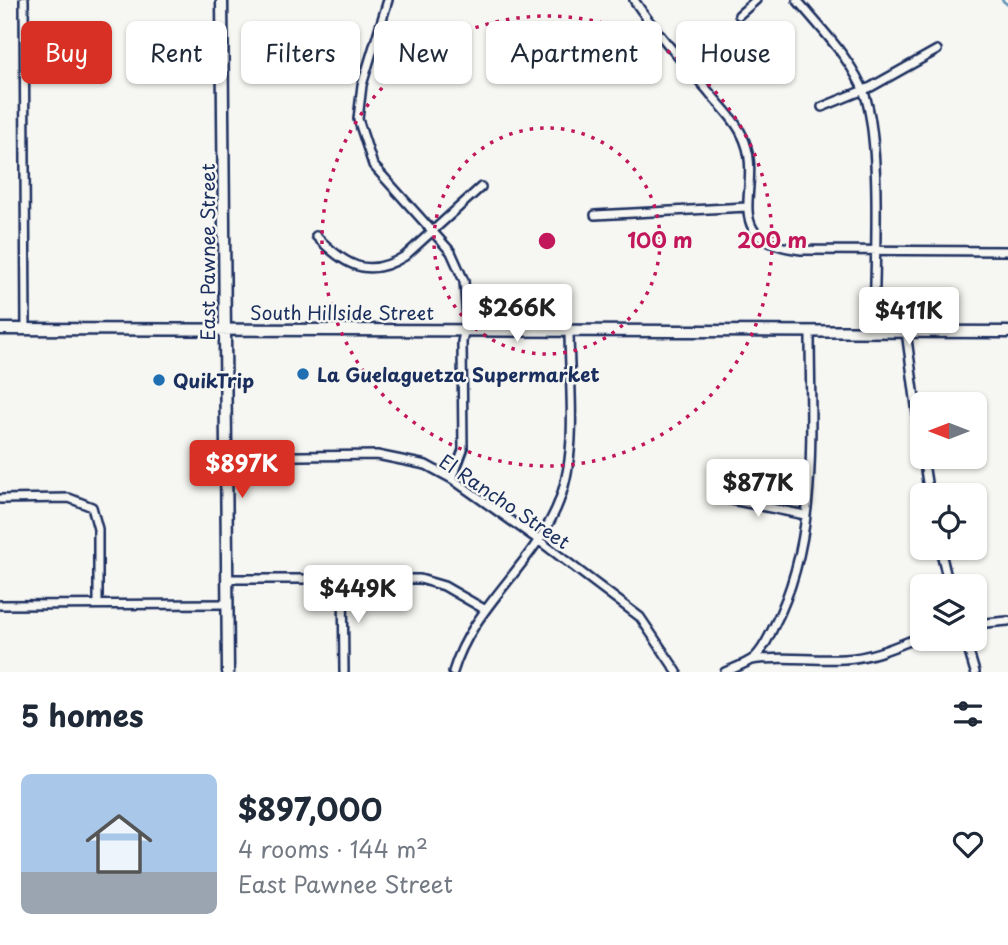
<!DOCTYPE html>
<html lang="en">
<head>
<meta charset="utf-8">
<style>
	:root { --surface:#fff; --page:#f2f2f3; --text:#1f2937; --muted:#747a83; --line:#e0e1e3; --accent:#d93025 }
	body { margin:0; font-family:"Playpen Sans",sans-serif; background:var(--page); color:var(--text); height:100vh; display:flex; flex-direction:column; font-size:26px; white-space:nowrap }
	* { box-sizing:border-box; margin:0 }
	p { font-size:23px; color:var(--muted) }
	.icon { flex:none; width:38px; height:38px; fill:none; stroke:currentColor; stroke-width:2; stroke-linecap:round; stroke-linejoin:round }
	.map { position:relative; height:672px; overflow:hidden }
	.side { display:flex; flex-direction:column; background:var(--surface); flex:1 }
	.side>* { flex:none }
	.top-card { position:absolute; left:21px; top:21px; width:966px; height:63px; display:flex; gap:14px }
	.needle { width:46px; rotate:270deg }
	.fabs { position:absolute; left:910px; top:392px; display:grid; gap:14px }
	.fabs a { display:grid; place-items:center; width:77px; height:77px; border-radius:10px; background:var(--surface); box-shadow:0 2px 5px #0004; font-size:35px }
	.price { position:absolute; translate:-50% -60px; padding:0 16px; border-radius:7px; background:#fff; color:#222; font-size:23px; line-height:46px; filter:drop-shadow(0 2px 4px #0008) }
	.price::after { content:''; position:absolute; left:50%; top:42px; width:21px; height:16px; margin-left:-10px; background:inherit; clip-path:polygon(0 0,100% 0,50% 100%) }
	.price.selected { background:var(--accent); color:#fff }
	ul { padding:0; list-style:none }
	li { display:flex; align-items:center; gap:21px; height:175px; padding:0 21px }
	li+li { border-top:2px solid var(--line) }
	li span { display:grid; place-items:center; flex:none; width:196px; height:140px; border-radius:10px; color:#555 }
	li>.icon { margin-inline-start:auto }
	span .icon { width:84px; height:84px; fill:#fffc; stroke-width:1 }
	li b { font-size:30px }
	h2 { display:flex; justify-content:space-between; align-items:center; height:84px; padding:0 21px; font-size:30px }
	.chip { padding:0 24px; border-radius:10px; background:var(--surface); box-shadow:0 2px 5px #0004; font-size:24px; line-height:63px }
	.chip.selected { background:var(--accent); color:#fff }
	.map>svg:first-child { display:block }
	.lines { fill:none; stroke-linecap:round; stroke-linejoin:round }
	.stream { stroke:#6292b7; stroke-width:2.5 }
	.street-casing { stroke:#1b2f5e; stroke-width:12 }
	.secondary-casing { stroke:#1b2f5e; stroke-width:15 }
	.street { stroke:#f6f6f2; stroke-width:7 }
	.secondary { stroke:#f6f6f2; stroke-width:10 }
	.ring { fill:none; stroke:#c2185b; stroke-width:3.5; stroke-dasharray:3.5 7 }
	.poi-dot { fill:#1f6fb2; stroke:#f6f6f2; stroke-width:2.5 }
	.labels { text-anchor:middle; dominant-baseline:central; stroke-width:5; stroke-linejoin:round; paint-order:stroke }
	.street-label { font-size:19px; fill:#1b2f5e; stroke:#f6f6f2 }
	.poi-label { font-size:19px; font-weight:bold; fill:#1b2f5e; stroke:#f6f6f2; text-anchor:start }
	.centre { fill:#c2185b; stroke:#f6f6f2; stroke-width:3.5 }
	.ring-label { font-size:21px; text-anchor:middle; font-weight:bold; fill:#c2185b; stroke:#f6f6f2; stroke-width:5; stroke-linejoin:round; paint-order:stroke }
</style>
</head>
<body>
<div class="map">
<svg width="1008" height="672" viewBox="0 0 1008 672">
	<rect width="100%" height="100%" fill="#f6f6f2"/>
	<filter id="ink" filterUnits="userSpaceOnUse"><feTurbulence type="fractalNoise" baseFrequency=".0143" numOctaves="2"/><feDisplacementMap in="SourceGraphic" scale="14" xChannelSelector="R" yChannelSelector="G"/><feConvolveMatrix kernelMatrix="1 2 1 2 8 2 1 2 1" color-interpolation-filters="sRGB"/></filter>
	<g filter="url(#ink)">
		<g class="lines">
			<!-- stream -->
			<path class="stream" d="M1002 0 1008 5"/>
			<!-- street casing -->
			<g class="street-casing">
				<path id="street" d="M24 0 26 329
					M388 0 362 85 358 119 373 165 451 252 464 281 467 319 462 342 463 450 452 479
					M634 0C656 33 683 62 709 92 720 106 735 119 742 135 768 185 712 240 801 250L1008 251
					M797 0C819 26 846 54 861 85 884 132 874 274 874 331
					M739 15 756 0
					M822 107 871 87 937 50
					M595 215 747 207
					M316 236C345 265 367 280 405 256L481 187
					M906 331 922 451
					M227 457 377 455 426 465 452 479 537 539 640 617 677 672
					M923 457 929 495
					M717 497 805 515
					M0 499 69 498 92 507 98 529V604
					M940 548 949 586
					M343 578 344 672
					M227 579H420L444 586 484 609
					M0 605 227 604
					M975 624 1008 621
					M965 639 975 672
					M752 660C783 655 812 661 844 659 871 658 897 646 922 636
					M453 672C472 608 529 569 556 509 580 455 569 387 569 329
					M725 672C734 668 746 664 754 658 763 650 769 637 774 626 820 538 810 427 810 331"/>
			</g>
			<!-- secondary casing -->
			<g class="secondary-casing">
				<path id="secondary" d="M222 0 228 672
					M0 329 1008 332"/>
			</g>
			<!-- street -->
			<use href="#street" class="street"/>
			<!-- secondary -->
			<use href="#secondary" class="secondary"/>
		</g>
	</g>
	<!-- distance rings -->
	<g class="ring">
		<circle cx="547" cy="241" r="113"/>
		<circle cx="547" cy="241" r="225"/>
	</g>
	<!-- markers -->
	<g class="poi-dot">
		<circle cx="303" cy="374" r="7"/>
		<circle cx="159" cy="380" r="7"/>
	</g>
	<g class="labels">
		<!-- street labels -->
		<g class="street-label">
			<text transform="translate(207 252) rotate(-90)">East Pawnee Street</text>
			<text x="342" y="312">South Hillside Street</text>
			<text transform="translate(505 501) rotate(34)">El Rancho Street</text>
		</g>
		<!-- poi labels -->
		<g class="poi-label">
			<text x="317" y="374">La Guelaguetza Supermarket</text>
			<text x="173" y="380">QuikTrip</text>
		</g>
	</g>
	<circle cx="547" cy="241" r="10" class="centre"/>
	<g class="ring-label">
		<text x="660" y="248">100 m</text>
		<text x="772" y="248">200 m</text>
	</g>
</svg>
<div class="fabs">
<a><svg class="needle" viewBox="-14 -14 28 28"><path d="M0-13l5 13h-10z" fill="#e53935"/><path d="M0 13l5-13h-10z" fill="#747a83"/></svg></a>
<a><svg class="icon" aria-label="locate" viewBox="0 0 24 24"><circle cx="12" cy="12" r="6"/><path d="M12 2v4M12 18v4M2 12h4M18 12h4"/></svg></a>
<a><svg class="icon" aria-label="layers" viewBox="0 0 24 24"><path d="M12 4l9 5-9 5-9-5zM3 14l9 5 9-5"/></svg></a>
</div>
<b class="price" style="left:517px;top:344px">$266K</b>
<b class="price" style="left:909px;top:347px">$411K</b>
<b class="price selected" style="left:242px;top:500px">$897K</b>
<b class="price" style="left:758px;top:519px">$877K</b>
<b class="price" style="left:358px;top:625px">$449K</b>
<div class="top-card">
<a class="chip selected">Buy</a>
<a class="chip">Rent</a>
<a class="chip">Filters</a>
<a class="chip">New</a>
<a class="chip">Apartment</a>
<a class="chip">House</a>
</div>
</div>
<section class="side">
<h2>5 homes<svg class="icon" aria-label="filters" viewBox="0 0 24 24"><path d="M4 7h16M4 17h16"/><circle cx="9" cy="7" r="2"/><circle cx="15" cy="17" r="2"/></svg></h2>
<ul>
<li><span style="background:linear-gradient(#a9c7e8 70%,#9aa5b1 0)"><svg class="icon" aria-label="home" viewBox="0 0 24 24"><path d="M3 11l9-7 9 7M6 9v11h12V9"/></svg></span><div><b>$897,000</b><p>4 rooms · 144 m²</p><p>East Pawnee Street</p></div><svg class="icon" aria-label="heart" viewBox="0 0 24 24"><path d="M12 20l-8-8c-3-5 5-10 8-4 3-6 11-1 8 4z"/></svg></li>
</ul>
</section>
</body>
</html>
